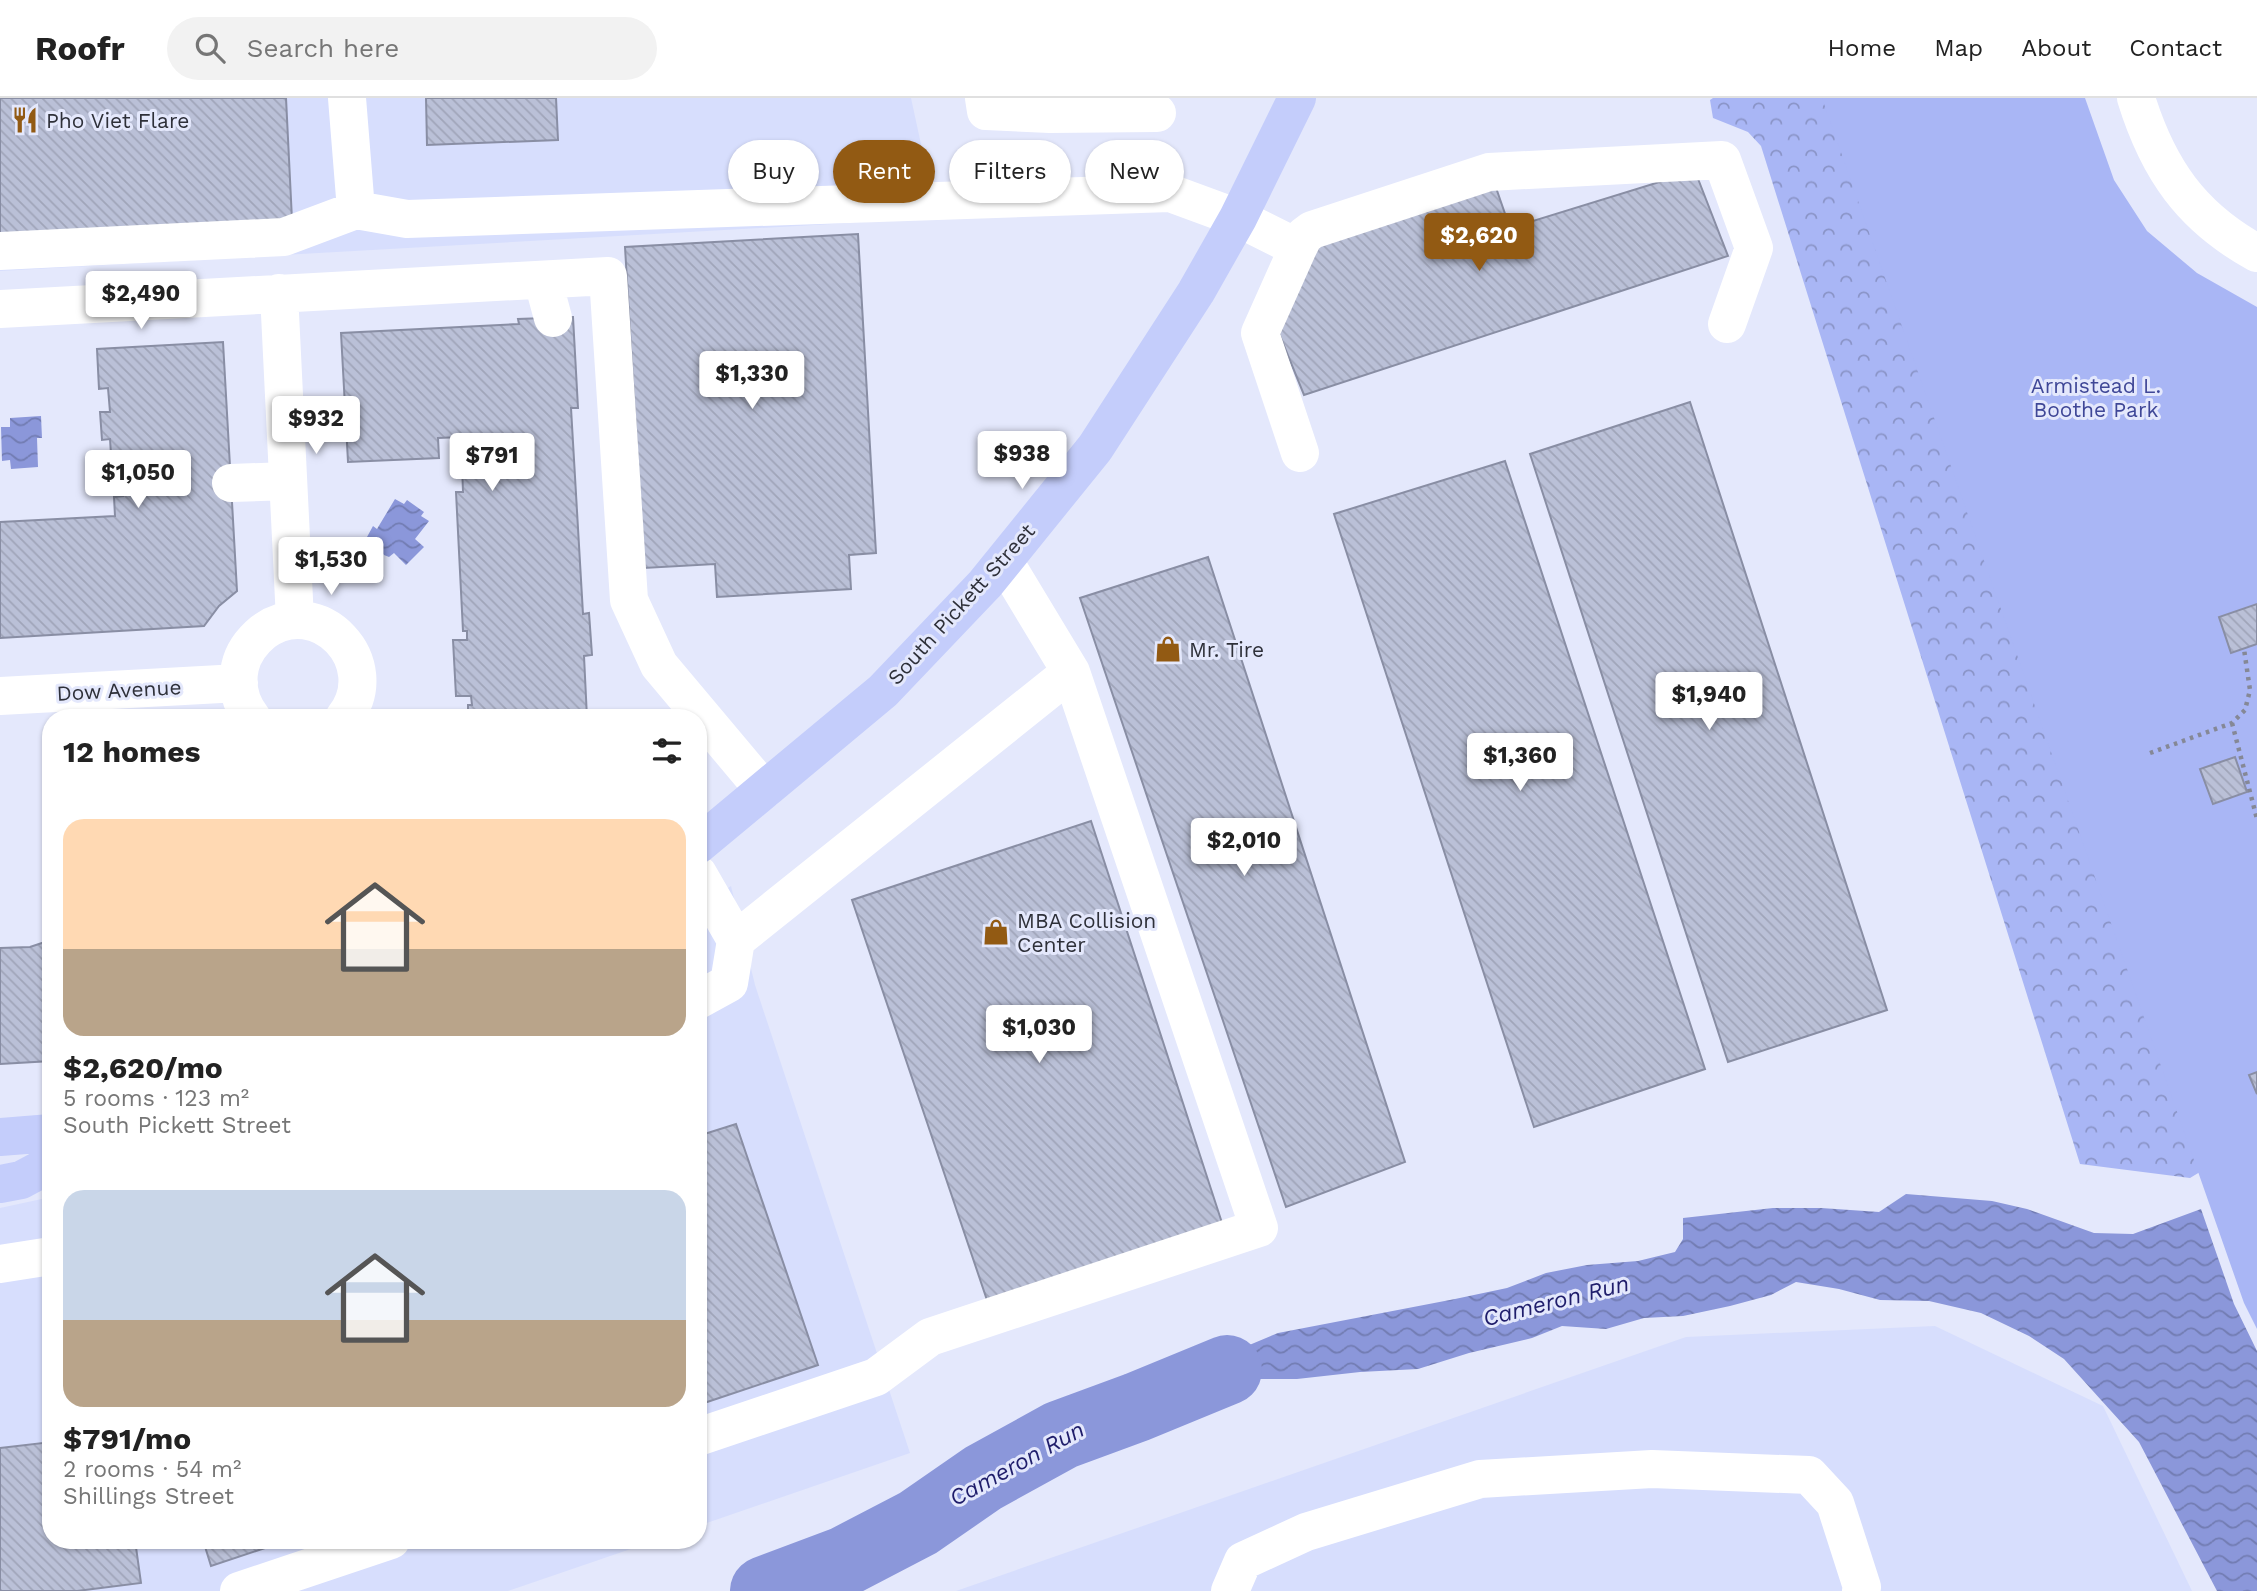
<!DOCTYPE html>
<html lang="en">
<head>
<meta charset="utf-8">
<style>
	:root { --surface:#fff; --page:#f2f2f2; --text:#222; --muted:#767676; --line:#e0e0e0; --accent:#925a13 }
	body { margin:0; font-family:"Work Sans",sans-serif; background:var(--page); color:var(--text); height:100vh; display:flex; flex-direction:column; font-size:26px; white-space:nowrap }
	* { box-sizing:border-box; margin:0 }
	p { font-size:23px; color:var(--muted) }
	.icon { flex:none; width:38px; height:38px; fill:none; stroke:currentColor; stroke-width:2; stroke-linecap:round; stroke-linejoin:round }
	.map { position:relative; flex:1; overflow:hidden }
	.sheet { position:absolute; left:42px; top:611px; width:665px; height:840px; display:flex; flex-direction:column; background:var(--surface); border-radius:28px; box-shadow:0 2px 5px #0004 }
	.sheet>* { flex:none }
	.banner { position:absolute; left:728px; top:42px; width:665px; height:63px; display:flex; gap:14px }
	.price { position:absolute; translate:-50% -60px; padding:0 16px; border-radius:7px; background:#fff; color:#222; font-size:23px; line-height:46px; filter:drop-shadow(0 2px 4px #0008) }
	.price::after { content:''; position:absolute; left:50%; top:42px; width:21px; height:16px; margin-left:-10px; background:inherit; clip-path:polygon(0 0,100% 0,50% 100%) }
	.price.selected { background:var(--accent); color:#fff }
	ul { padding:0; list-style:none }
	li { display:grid; align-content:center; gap:14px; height:371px; padding:0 21px }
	li span { display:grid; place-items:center; height:217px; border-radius:21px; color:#555 }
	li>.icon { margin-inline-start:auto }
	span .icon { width:126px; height:126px; fill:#fffc; stroke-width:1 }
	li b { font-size:30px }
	h2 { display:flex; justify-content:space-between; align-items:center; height:84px; padding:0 21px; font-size:30px }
	.tag { padding:0 24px; border-radius:32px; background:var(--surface); box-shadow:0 2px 5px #0004; font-size:24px; line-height:63px }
	.tag.selected { background:var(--accent); color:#fff }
	header { display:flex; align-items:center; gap:42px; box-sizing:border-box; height:98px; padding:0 35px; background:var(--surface); border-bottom:2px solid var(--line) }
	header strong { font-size:33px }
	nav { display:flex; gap:38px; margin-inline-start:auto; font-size:24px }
	.search { width:490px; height:63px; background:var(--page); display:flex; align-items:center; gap:18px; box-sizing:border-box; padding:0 24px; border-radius:38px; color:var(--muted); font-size:26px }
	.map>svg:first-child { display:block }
	.built { fill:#d7defd }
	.forest { fill:url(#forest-crowns) }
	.park { fill:#a9b6f5 }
	.water { fill:url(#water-waves) }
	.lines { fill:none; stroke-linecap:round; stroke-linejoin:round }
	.river { stroke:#8b97da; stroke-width:70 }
	.building { fill:url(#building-back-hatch); stroke:#898ea4; stroke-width:2 }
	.path { stroke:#858896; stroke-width:4.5; stroke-dasharray:3.5 5; stroke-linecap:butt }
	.minor { stroke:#fff; stroke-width:38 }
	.major { stroke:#c4cdfb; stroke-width:38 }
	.labels { text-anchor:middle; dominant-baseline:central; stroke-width:6; stroke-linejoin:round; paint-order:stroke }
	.poi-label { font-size:21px; fill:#2e3039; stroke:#e4e8fc; text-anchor:start }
	.park-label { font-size:21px; fill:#3f4797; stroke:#e4e8fc }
	.street-label { font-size:21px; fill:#2e3039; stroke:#e4e8fc }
	.water-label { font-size:23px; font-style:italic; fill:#1f1d6b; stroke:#e4e8fc }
</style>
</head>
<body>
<header>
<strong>Roofr</strong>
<div class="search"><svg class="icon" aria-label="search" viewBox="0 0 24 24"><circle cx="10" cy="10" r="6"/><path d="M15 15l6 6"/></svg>Search here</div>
<nav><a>Home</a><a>Map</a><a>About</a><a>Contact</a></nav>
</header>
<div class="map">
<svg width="2257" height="1493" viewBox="0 0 2257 1493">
	<defs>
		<pattern id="forest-crowns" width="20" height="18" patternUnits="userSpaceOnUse" patternTransform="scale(1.75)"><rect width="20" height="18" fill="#a9b6f5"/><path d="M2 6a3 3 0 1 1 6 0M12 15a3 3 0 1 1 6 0" fill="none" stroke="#8a94c7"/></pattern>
		<pattern id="water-waves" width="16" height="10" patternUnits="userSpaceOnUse" patternTransform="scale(1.75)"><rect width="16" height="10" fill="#8b97da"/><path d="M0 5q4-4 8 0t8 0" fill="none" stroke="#727cb2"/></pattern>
		<pattern id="building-back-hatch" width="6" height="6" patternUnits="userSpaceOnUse" patternTransform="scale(1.75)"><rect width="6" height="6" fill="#bac0d7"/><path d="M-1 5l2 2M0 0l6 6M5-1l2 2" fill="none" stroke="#a0a5b9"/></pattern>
	</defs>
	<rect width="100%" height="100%" fill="#e4e8fc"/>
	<!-- built -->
	<path class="built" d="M0 0H911L937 120 0 173Z
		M731 788 755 887 910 1355 698 1428V810Z
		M51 1099V1442H657L508 1493H0V1110Z
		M1935 1228 2103 1308 2192 1493H956L1686 1239Z"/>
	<!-- forest -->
	<path class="forest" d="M1713 0H1863L2228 1057 2190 1080 2080 1066 1761 48 1748 34 1713 20 1710 2Z"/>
	<!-- park -->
	<path class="park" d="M1822 0H2085L2114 82 2147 133 2197 175 2257 209V1231L2244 1205Z"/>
	<!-- water -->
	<path class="water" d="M41 318 42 340H37L38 369 11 371 10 362 2 363 1 329H10V320Z
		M395 401 404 406 407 402 424 414 421 418 429 423 415 441 424 449 406 467 394 455 389 459 384 457 381 453 383 448 367 439 373 428 377 431Z
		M1906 1096 1992 1103 2027 1111 2094 1135 2133 1136 2201 1111 2234 1206 2257 1253V1493H2217L2139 1344 2064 1261 2029 1238 1981 1215 1929 1203 1880 1202 1839 1191 1796 1184 1771 1197 1730 1208 1683 1218 1644 1220 1606 1231 1562 1228 1532 1240 1469 1255 1418 1271 1360 1274 1297 1281H1253L1228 1285 1196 1298 1137 1309 1187 1277 1235 1253 1278 1235 1455 1201 1507 1190 1546 1175 1587 1167 1638 1163 1675 1154 1683 1141V1120L1773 1110H1821L1879 1114Z"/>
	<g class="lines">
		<!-- river -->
		<path class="river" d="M765 1493 845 1463 918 1425 983 1380 1061 1337 1137 1309 1227 1272"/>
	</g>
	<!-- building -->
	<path class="building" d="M0 0H286L292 122 0 138Z
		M426 0H556L558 42 427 47Z
		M1695 73 1728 158 1304 297 1276 228 1321 138 1494 84 1510 130Z
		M858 136 876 455 849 457 851 491 717 499 715 466 644 470 625 149Z
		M573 219 578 310H571L583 516 589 515 592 557 584 558 587 620H468V607H472L471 598H456L453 542H467V533H463L456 394H463L461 339 438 340 439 360 348 364 341 235 519 226 518 221Z
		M223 244 237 493 219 508 204 528 0 540V424L115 418 114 399 123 398V386L113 387 110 341 102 342 100 314H110L108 290 99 291 97 251Z
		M1690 304 1887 912 1728 964 1530 356Z
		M1505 363 1705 971 1534 1029 1334 416Z
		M1208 459 1405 1064 1286 1109 1080 500Z
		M2257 506V546L2231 555 2219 519Z
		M2235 659 2247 694 2213 706 2200 671Z
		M1091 723 1225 1134 990 1211 852 802Z
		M51 842V963L0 966V850L30 849Z
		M2257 974V996L2249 977Z
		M736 1026 818 1267 698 1307V1038Z
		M51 1344V1442H135L141 1485 77 1493H0V1350Z
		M203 1442H289L211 1468Z"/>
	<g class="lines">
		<!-- path -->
		<path class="path" d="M2232 625 2257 721
			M2150 655 2232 625 2245 612 2250 592 2244 551"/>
		<!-- minor -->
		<path class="minor" d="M347 0 356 112
			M984 0 986 13 1050 16 1157 15
			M2136 0C2158 71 2191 119 2257 155
			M1298 150 1304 138 1312 132 1489 74 1722 62 1754 150 1727 226
			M0 153 284 139 356 112 407 121 1170 95 1238 120 1298 150 1260 235 1300 355
			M543 183 553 220
			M279 195 295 522
			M0 211 608 178 629 502 659 567 764 692
			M231 385 288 383
			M0 598 239 585
			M252 620C240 605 236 587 240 569 243 555 252 543 263 534 318 493 387 565 344 620
			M698 776 736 842
			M698 902 729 885 736 842 1071 574
			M0 1166 51 1158
			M698 1339 876 1279 930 1239 1259 1130 1071 574 1004 463
			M239 1493 391 1442
			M1230 1493 1243 1463 1306 1434 1480 1381 1652 1371 1809 1377 1835 1405 1862 1489 1861 1493"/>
		<!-- major -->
		<path class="major" d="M698 747 883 593 985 486 1095 350 1196 194 1238 120 1297 0
			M0 1039 51 1035
			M0 1086 21 1082 51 1066"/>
	</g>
	<!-- icons -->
	<defs>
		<g id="restaurant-bare" transform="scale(2.1)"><path d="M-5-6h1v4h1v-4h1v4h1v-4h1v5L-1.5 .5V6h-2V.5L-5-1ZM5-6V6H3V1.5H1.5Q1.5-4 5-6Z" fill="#925a13" stroke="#e4e8fc" stroke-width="2.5" paint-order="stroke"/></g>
		<g id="shop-bare" transform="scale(2.1)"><path d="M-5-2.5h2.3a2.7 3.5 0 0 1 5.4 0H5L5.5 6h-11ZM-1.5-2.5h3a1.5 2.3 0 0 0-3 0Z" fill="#925a13" stroke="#e4e8fc" stroke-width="2.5" paint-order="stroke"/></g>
	</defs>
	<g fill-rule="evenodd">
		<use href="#restaurant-bare" x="25" y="22"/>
		<use href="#shop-bare" x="1168" y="551"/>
		<use href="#shop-bare" x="996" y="834"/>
	</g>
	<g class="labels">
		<!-- poi labels -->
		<g class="poi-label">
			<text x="46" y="22">Pho Viet Flare</text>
			<text x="1189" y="551">Mr. Tire</text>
			<text x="1017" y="822">MBA Collision<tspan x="1017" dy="24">Center</tspan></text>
		</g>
		<!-- park labels -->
		<g class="park-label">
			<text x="2096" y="287">Armistead L.<tspan x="2096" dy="24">Boothe Park</tspan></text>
		</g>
		<!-- street labels -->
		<g class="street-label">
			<text transform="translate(961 506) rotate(-48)">South Pickett Street</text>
			<text transform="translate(119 592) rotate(-3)">Dow Avenue</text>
		</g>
		<!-- water labels -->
		<g class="water-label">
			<text transform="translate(1556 1203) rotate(-14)">Cameron Run</text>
			<text transform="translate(1017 1366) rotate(-29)">Cameron Run</text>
		</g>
	</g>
</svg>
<b class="price selected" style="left:1479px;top:175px">$2,620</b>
<b class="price" style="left:141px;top:233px">$2,490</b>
<b class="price" style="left:752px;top:313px">$1,330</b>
<b class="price" style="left:316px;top:358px">$932</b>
<b class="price" style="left:1022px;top:393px">$938</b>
<b class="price" style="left:492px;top:395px">$791</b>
<b class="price" style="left:138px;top:412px">$1,050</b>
<b class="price" style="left:331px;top:499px">$1,530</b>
<b class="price" style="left:1709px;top:634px">$1,940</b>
<b class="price" style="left:1520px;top:695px">$1,360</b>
<b class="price" style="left:1244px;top:780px">$2,010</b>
<b class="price" style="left:1039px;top:967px">$1,030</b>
<div class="banner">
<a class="tag">Buy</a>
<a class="tag selected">Rent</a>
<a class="tag">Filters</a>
<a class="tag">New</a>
</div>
<section class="sheet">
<h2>12 homes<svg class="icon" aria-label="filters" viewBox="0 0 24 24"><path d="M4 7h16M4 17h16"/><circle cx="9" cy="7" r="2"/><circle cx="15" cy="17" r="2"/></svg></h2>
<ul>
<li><span style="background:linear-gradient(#ffd9b3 60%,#b9a48a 0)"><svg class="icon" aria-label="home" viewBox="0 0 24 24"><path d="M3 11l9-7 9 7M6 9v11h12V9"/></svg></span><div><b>$2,620/mo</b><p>5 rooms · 123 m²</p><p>South Pickett Street</p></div></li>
<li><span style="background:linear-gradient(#c9d6e8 60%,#b9a48a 0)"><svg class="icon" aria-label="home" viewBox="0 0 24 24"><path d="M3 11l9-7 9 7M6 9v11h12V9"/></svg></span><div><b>$791/mo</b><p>2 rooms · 54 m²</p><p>Shillings Street</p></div></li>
</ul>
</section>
</div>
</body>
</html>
